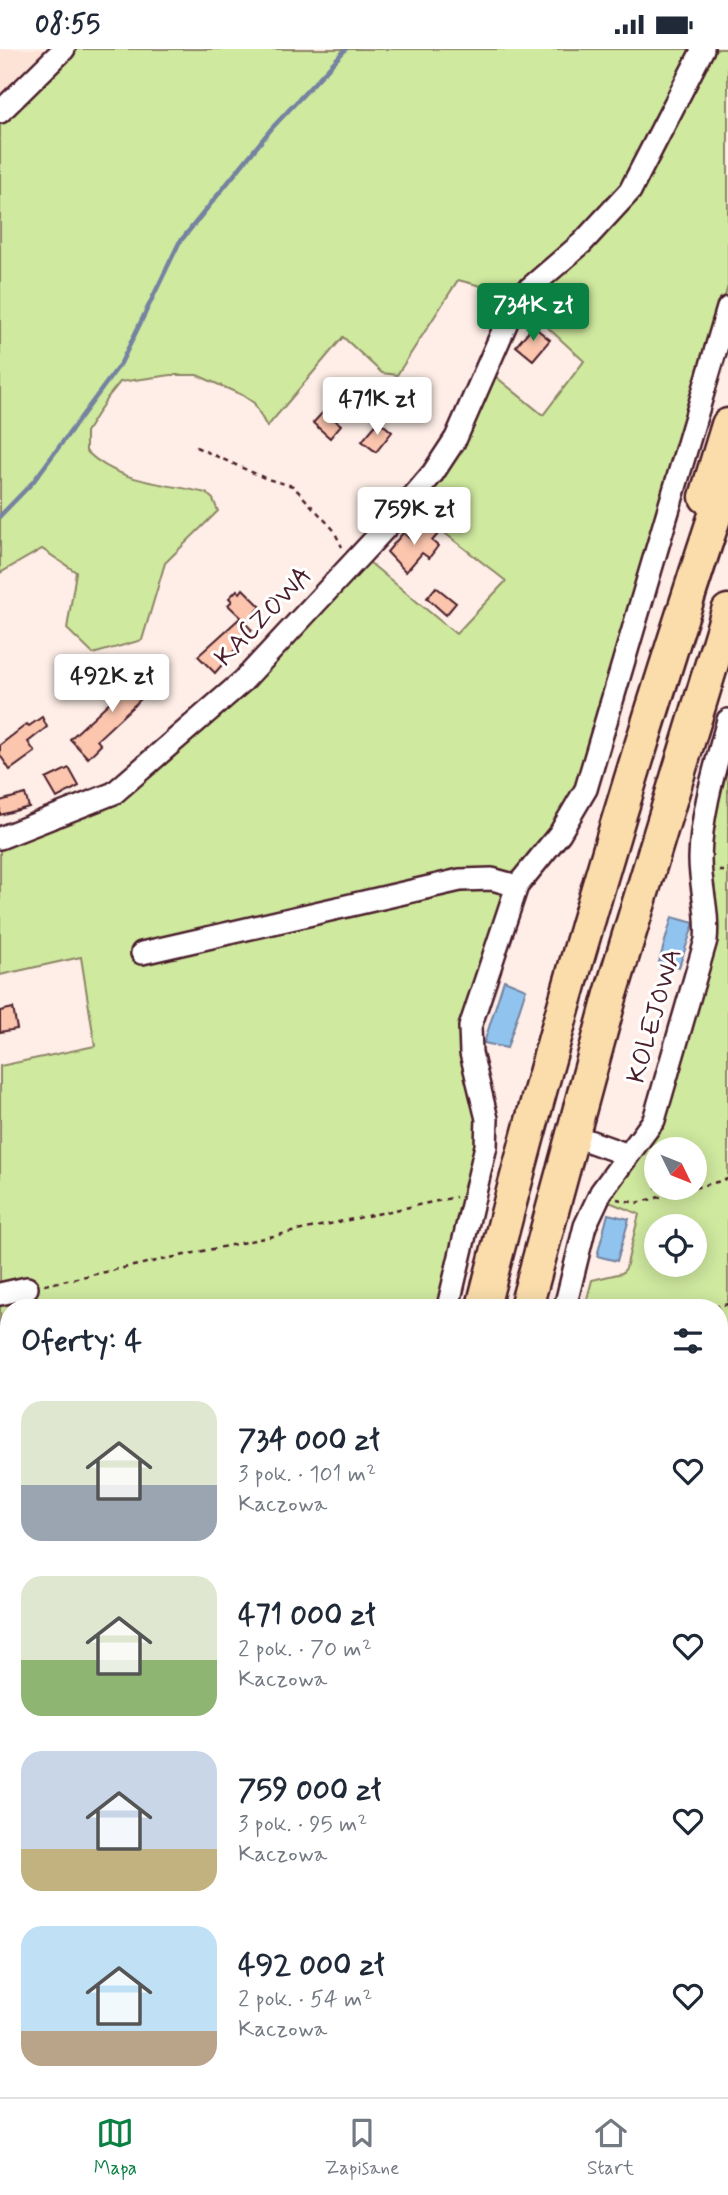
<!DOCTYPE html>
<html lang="pl">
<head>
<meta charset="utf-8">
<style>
	:root { --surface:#fff; --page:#f6f6f7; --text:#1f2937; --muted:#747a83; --line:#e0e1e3; --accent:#0b8043 }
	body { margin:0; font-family:Mynerve,sans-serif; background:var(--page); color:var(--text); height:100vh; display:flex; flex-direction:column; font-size:26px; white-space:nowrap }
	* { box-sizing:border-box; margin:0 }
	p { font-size:23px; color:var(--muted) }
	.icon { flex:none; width:38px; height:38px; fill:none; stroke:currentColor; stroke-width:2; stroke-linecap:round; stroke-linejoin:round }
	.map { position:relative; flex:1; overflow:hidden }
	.drawer { position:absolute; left:0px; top:1250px; width:728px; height:800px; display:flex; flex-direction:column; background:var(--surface); border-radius:28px 28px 0 0; box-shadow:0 4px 18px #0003 }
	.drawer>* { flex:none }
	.needle { width:46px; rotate:133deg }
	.buttons { position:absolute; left:644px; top:1088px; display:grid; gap:14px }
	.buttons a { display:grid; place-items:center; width:63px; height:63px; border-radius:50%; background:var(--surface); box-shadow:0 4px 18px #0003; font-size:35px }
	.price { position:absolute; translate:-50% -60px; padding:0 16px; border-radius:7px; background:#fff; color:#222; font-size:23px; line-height:46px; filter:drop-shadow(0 2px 4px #0008) }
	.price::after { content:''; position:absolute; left:50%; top:42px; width:21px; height:16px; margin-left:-10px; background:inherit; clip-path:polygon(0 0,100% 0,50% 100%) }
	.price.selected { background:var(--accent); color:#fff }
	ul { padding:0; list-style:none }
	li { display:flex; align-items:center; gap:21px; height:175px; padding:0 21px }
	li span { display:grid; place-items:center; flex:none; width:196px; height:140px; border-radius:21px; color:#555 }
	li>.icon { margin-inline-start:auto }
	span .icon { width:84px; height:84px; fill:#fffc; stroke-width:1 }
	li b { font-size:30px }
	h2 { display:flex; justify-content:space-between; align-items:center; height:84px; padding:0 21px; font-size:30px }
	.status { display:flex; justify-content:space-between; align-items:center; height:49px; padding:0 35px; background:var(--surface); direction:ltr }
	.status svg { height:19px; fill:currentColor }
	.dock { display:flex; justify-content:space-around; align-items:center; height:98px; border-top:2px solid var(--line); background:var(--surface); font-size:19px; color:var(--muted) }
	.dock a { display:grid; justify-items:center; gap:4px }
	.dock .selected { color:var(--accent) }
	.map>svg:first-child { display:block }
	.built { fill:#fde2d6 }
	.green { fill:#cfe99f; stroke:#8c8465; stroke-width:2; fill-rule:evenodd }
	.water { fill:#90c4ee; stroke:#7482a0; stroke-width:2 }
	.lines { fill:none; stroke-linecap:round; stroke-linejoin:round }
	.stream { stroke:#7482a0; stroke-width:4.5 }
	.building { fill:#fbc5ae; stroke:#4a1f2b; stroke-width:2 }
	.minor-casing { stroke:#4a1f2b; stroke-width:26 }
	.highway-casing { stroke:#4a1f2b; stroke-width:37 }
	.path { stroke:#4a1f2b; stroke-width:2.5; stroke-dasharray:5 5; stroke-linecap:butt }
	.minor { stroke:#fff; stroke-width:21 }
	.highway { stroke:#faddab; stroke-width:32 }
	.labels { text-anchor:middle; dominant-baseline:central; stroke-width:6; stroke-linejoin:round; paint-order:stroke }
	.street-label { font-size:26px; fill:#4a1f2b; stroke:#fff }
</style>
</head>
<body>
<div class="status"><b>08:55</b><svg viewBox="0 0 49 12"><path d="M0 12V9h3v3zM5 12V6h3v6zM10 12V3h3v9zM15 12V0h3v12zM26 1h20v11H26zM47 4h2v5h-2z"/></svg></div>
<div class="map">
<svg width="728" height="2048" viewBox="0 0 728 2048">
	<rect width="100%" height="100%" fill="#feeee7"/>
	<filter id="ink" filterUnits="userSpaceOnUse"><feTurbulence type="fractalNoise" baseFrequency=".0143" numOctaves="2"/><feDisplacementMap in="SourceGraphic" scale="14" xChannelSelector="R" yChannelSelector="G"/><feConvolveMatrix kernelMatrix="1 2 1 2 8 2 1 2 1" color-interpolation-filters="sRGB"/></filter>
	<g filter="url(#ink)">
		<!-- built -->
		<path class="built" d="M0 0H49L0 47Z"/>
		<!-- green -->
		<path class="green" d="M74 0H695L624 136 578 190 515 246 458 231 397 326 382 324 343 288 267 378 254 354 242 346 197 326H171L120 333 107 349 86 383V402C121 435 161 433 206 444L213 450 218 462 165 514 142 591 93 605 67 580 76 523 42 500 0 524V72Z
			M710 0H728V237L580 740 530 809 464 986 480 1082 443 1258H9V1640L0 1642V1017L95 997 81 908 0 926V794L115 749 363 508 456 585 506 532 409 456 490 323 543 366 584 312 520 253 585 197Z
			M728 688V1318L719 1320V1258H585L592 1231 622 1224 626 1219 639 1165 604 1151 683 995 705 817ZM656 1101H695V1139H656ZM656 1178H695V1216H656Z
			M728 1484V2048H419L420 2040H719V1508L722 1507Z
			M0 1843 9 1872V2040L60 2041 62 2048H0Z
			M144 2041V2040L267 2041 266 2048H146Z"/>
		<!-- water -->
		<path class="water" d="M672 868 694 874 679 918 659 913Z
			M504 931 526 940 507 999 484 994Z
			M608 1165 629 1170 617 1212 597 1207Z"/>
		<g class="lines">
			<!-- stream -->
			<path class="stream" d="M0 467 33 433 121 314 179 194 272 79 346 0"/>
		</g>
		<!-- building -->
		<path class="building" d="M533 277 550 291 533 311 516 297Z
			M324 362 341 376 330 389 313 374Z
			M379 372 392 383 376 403 362 392Z
			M427 474 439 484 432 492 438 497 429 509 422 504 406 523 387 503 403 484 413 492Z
			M436 538 456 554 446 566 427 549Z
			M243 540 261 558 246 573 228 556 232 552 229 549 237 541 240 544Z
			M240 569 252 581 215 624 198 607Z
			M144 621 157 635 97 691 101 696 88 709 70 690Z
			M42 668 47 678 28 693 35 703 10 721 0 706V696L27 675 29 677Z
			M69 719 79 737 57 749 46 730Z
			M25 745 29 758 0 766V752Z
			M13 959 17 980 0 983V962Z"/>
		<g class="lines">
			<!-- minor casing -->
			<g class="minor-casing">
				<path id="minor" d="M0 63 64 0
					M0 789 114 744 243 632 391 473 433 424 456 389 517 250 582 194 630 142 703 0
					M142 904 460 831 492 830 517 837
					M572 1086 628 1106
					M0 1245 27 1239
					M448 1258 486 1097 487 1070 471 1004 470 978 517 837 560 784 586 740 728 259
					M565 1258 585 1177 601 1143 654 1071 706 891C709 862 700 837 700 810 701 763 716 716 728 671
					M0 1723 9 1721
					M280 2048 281 2040
					M394 2048 396 2040"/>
			</g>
			<!-- highway casing -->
			<g class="highway-casing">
				<path id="highway" d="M706 448 728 376
					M483 1258C554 978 636 701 728 427
					M526 1258 611 945 728 562
					M314 2048 315 2040
					M356 2048 358 2040"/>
			</g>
			<!-- path -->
			<path class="path" d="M196 398 267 430 293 437 333 480 342 498
				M719 822H728
				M617 1150 637 1154 728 1130
				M44 1236 456 1148
				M714 1258 728 1255
				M719 1386 728 1384
				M719 1856 728 1855
				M0 1876 9 1874
				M579 2040 582 2048
				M520 2048 535 2040"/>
			<!-- minor -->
			<use href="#minor" class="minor"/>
			<!-- highway -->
			<use href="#highway" class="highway"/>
		</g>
	</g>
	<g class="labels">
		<!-- street labels -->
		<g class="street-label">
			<text transform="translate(264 568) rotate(-46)">KACZOWA</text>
			<text transform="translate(655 967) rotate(-74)">KOLEJOWA</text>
		</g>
	</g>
</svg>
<div class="buttons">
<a><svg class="needle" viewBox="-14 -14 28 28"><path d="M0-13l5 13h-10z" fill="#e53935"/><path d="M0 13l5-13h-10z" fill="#747a83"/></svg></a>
<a><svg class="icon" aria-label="locate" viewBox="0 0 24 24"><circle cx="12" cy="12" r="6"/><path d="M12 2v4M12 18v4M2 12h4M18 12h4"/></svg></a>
</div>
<b class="price selected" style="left:533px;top:294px">734K zł</b>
<b class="price" style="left:377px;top:388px">471K zł</b>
<b class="price" style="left:414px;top:498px">759K zł</b>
<b class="price" style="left:112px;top:665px">492K zł</b>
<section class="drawer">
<h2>Oferty: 4<svg class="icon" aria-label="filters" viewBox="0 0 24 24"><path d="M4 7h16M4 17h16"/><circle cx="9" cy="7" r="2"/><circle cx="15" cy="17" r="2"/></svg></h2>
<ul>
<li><span style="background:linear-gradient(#dfe7d0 60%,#9aa5b1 0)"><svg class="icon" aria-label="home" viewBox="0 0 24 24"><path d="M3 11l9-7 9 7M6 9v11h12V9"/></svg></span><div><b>734 000 zł</b><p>3 pok. · 101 m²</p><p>Kaczowa</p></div><svg class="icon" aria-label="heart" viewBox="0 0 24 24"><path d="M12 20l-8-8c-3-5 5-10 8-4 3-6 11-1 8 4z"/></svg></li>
<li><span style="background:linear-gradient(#dfe7d0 60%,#8fb573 0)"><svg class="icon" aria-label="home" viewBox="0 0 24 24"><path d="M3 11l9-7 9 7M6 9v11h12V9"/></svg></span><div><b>471 000 zł</b><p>2 pok. · 70 m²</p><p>Kaczowa</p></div><svg class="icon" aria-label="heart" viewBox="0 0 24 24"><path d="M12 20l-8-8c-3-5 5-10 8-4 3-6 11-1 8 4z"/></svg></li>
<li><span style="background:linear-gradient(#c9d6e8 70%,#c2b280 0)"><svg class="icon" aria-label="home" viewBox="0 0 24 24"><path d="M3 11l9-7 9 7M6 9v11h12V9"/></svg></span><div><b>759 000 zł</b><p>3 pok. · 95 m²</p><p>Kaczowa</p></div><svg class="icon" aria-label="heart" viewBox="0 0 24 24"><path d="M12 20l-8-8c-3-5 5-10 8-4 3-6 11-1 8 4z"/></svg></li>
<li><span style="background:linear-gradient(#bfe0f5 75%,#b9a48a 0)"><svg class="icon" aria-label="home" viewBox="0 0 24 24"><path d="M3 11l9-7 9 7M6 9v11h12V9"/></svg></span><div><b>492 000 zł</b><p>2 pok. · 54 m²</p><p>Kaczowa</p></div><svg class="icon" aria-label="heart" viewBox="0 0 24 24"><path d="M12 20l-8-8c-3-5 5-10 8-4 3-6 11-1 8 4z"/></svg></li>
</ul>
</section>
</div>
<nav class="dock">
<a class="selected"><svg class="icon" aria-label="map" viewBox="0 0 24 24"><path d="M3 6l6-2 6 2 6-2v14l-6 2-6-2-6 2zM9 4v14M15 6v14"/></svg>Mapa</a>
<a><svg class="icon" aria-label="saved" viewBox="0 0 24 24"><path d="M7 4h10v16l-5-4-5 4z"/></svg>Zapisane</a>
<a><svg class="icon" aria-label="home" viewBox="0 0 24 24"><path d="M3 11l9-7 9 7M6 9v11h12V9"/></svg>Start</a>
</nav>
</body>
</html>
